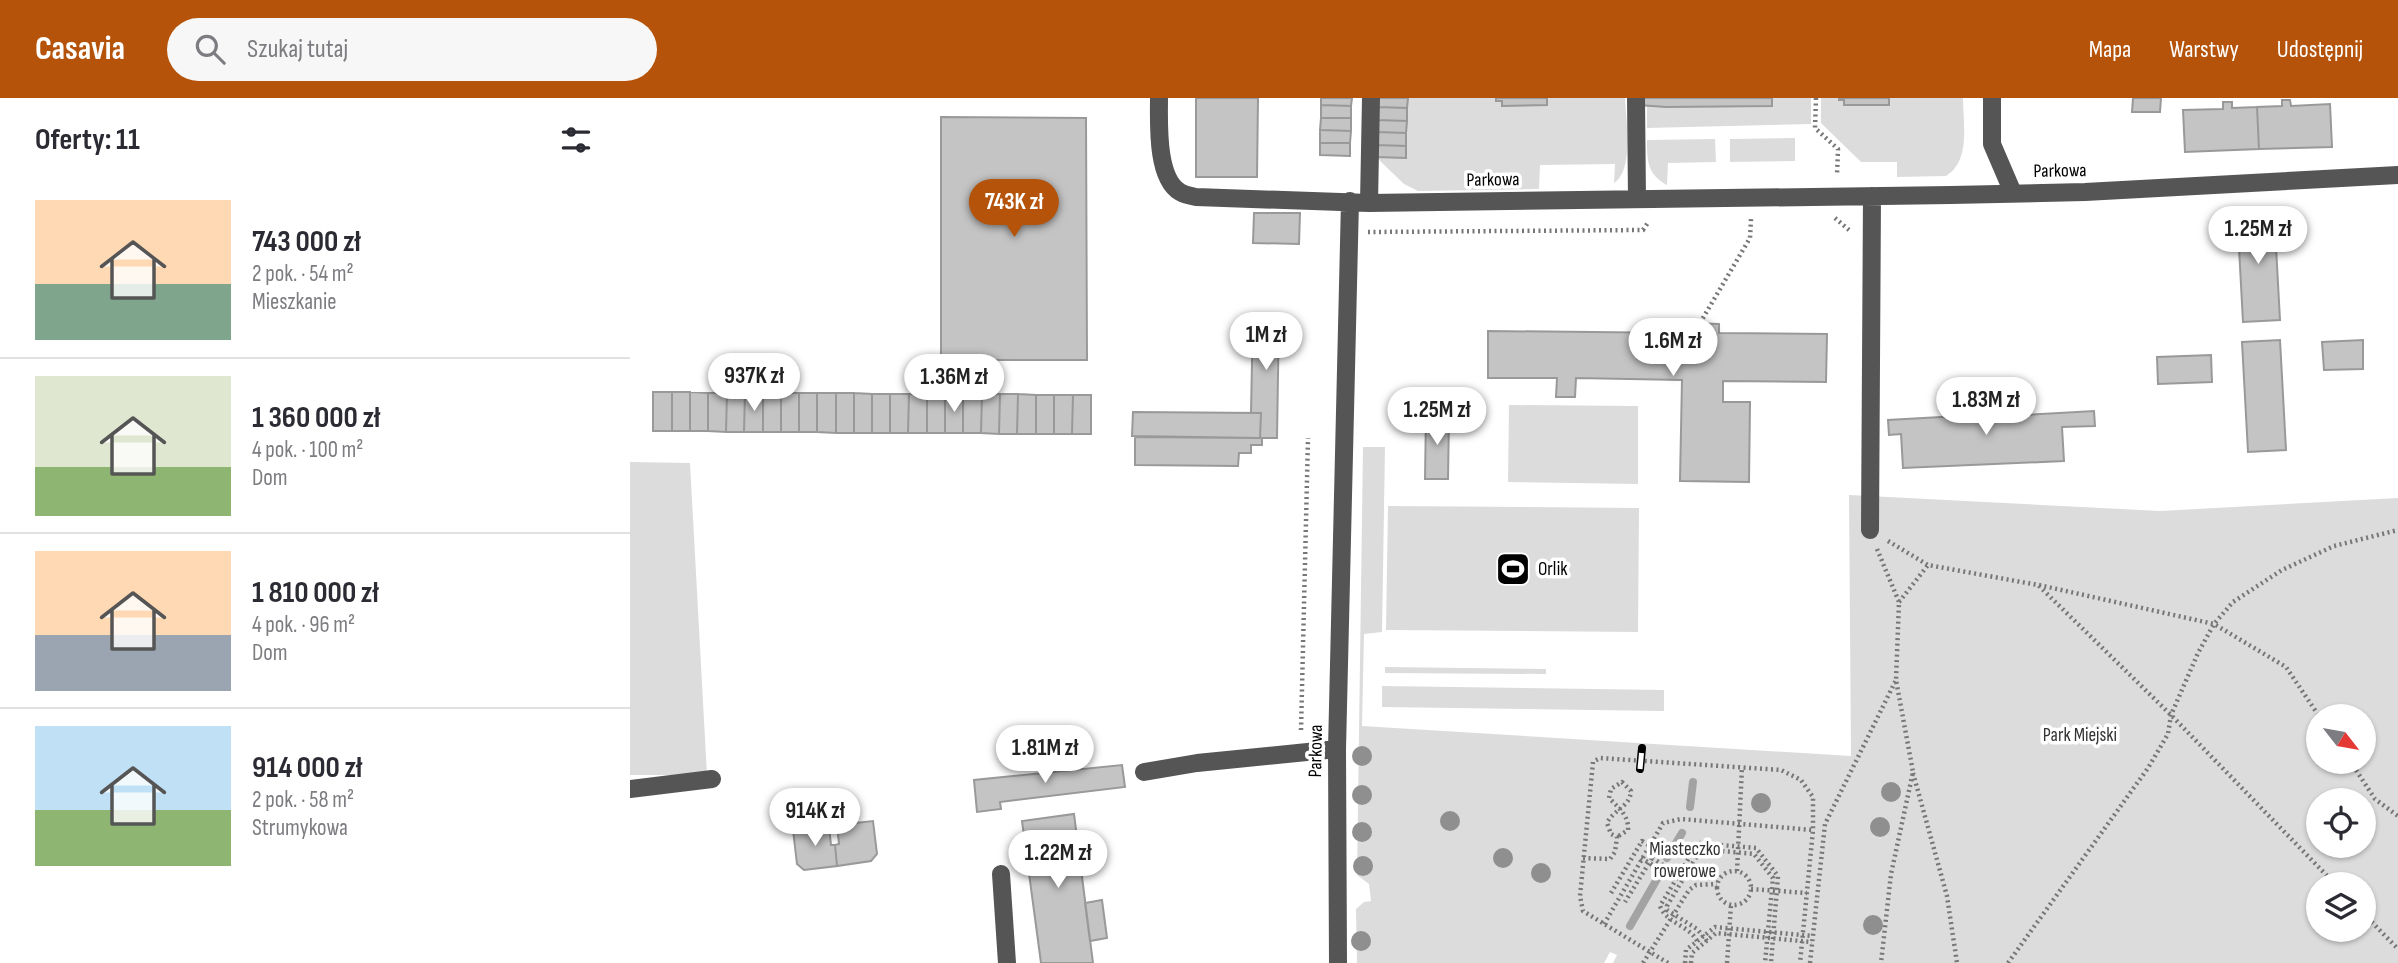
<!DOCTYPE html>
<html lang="pl">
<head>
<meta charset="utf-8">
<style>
	:root { --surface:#fff; --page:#f7f7f7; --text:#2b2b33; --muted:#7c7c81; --line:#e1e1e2; --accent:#b45309 }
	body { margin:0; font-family:"Sofia Sans Condensed",sans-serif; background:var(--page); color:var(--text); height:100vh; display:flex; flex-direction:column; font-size:26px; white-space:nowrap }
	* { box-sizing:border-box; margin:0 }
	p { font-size:23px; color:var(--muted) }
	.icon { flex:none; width:38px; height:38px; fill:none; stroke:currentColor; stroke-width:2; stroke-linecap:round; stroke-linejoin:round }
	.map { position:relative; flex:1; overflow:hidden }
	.drawer { display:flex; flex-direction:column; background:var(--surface); width:630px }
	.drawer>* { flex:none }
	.needle { width:46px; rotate:121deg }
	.buttons { position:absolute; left:1676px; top:606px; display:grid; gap:14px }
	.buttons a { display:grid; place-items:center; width:70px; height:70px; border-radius:50%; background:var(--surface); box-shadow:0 2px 5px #0004; font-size:35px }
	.price { position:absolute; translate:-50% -60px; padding:0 16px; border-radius:24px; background:#fff; color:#222; font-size:23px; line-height:46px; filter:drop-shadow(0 2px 4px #0008) }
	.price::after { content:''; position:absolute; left:50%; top:42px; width:21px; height:16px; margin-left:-10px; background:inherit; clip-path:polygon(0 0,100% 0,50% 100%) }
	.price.selected { background:var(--accent); color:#fff }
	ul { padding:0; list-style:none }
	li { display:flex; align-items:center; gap:21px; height:175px; padding:0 35px }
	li+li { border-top:2px solid var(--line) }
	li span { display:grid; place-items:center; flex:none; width:196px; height:140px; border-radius:0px; color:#555 }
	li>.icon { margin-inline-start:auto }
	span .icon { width:84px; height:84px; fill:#fffc; stroke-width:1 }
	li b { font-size:30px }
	h2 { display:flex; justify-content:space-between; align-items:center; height:84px; padding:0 35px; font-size:30px }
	header { display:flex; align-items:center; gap:42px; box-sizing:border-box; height:98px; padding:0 35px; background:var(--accent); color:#fff }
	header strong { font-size:33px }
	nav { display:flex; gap:38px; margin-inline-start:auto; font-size:24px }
	.search { width:490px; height:63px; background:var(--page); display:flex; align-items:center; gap:18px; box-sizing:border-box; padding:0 24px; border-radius:38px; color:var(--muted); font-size:26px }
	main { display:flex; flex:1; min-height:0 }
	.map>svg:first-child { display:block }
	.green { fill:#dcdcdc; fill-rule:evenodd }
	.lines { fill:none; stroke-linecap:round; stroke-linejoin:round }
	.stream { stroke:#a3a3a3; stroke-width:8 }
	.building { fill:#c4c4c4; stroke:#999; stroke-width:2 }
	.path { stroke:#777; stroke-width:4.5; stroke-dasharray:2 3.5; stroke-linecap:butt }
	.minor { stroke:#555; stroke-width:18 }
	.rail-casing { stroke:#000; stroke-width:8 }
	.rail { stroke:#fff; stroke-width:5; stroke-dasharray:16; stroke-linecap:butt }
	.tree { fill:#8f8f8f }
	.labels { text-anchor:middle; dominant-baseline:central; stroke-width:7; stroke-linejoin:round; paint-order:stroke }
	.street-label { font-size:19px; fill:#000; stroke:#fff }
	.poi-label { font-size:19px; fill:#000; stroke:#fff; text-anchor:start }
	.park-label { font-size:19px; fill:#333; stroke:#fff }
</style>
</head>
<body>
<header>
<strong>Casavia</strong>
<div class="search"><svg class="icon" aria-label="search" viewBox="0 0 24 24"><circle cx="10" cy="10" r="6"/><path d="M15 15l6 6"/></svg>Szukaj tutaj</div>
<nav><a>Mapa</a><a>Warstwy</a><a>Udostępnij</a></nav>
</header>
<main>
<section class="drawer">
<h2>Oferty: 11<svg class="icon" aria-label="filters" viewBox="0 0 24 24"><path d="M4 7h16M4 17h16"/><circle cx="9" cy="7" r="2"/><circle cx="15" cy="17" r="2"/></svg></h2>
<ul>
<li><span style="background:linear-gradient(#ffd9b3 60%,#7fa58c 0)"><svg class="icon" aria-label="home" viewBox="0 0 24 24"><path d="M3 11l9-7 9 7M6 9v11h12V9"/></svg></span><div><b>743 000 zł</b><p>2 pok. · 54 m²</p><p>Mieszkanie</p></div></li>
<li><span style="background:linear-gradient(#dfe7d0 65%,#8fb573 0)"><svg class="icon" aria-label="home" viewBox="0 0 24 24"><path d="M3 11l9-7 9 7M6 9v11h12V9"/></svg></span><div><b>1 360 000 zł</b><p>4 pok. · 100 m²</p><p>Dom</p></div></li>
<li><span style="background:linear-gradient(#ffd9b3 60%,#9aa5b1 0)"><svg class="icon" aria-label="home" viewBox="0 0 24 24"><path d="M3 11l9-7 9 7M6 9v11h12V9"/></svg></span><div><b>1 810 000 zł</b><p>4 pok. · 96 m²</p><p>Dom</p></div></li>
<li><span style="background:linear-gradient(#bfe0f5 60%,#8fb573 0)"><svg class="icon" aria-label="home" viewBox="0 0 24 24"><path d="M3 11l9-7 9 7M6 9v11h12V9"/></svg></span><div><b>914 000 zł</b><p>2 pok. · 58 m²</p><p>Strumykowa</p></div></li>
</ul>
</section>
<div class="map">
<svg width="1768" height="865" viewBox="0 0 1768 865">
	<rect width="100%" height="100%" fill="#fff"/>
	<!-- green -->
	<path class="green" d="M778 0H995C996 22 1004 73 984 85L985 66 910 67 909 91 788 93 774 86 746 59 776 60Z
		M1017 0H1181V26L1017 30Z
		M1191 0H1333C1333 25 1341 63 1316 78L1267 79V64H1231L1191 25Z
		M1165 40V63L1100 64V41Z
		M1085 41 1086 64 1038 65 1037 87C1017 76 1017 63 1017 42Z
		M879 307 1008 308V386L878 384Z
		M733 349H755L752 534 734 536 732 628 1221 658 1219 397 1530 413 1768 400V865H983L987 857 980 854 974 865H727L726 811 734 804 741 803 739 786 727 777ZM1689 618H1734V663H1689ZM1689 702H1734V747H1689ZM1689 786H1734V831H1689Z
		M0 364 60 365 77 677H0Z
		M758 408 1009 410 1008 534 756 532Z
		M755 569 916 571V576L755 575Z
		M752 588 1034 592V613L752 609Z"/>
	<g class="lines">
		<!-- stream -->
		<path class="stream" d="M1060 709 1063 684
			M1037 760 1052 735
			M1000 828 1027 781"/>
	</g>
	<!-- building -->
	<path class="building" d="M566 0H628L627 79H566Z
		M691 0H722L721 8 691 7Z
		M748 0H778L777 10 748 9Z
		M866 0H917V7L872 8V3H866Z
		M1008 0H1142V8L1036 9 1008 7Z
		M1209 0H1259V7H1214V2H1209Z
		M1503 0H1531L1530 14H1502Z
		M1652 2H1660L1661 8 1700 6 1702 49 1629 51 1627 9 1652 8Z
		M1593 4H1602V10L1627 9 1629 51 1555 54 1553 12 1593 11Z
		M691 7 721 8V20H691Z
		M748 9 777 10V23L747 22Z
		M311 19 456 20 457 262H311Z
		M691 20H721V33L690 32Z
		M747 22 777 23 776 35 747 34Z
		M690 32 721 33 720 45H690Z
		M747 34 776 35V48L747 47Z
		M690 45H720V58L690 57Z
		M747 47 776 48V60L746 59Z
		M1644 112 1650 222 1613 224 1607 113Z
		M624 115H670L669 146 623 145Z
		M623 215H649L647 340H630L631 315H621Z
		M1054 225 1089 226V235L1197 236 1196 284 1093 283V304H1120L1119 384 1050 383 1052 282 946 280 945 299H926L927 280H858V233L1054 235Z
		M1650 242 1656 352 1618 354 1612 244Z
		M1733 242V271L1694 272 1692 244Z
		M1581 257 1582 284 1528 286 1527 259Z
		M23 294H42V333H23Z
		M42 294H60V333H42Z
		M60 294 78 295V333H60Z
		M78 295H97L96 334 78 333Z
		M97 295H115L114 334H96Z
		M115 295H133V334H114Z
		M133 295H151V334H133Z
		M151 295H169V334H151Z
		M169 295H187V334H169Z
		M187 295H206V335L187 334Z
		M206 295H224V335H206Z
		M224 295 242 296V335H224Z
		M242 296H260V335H242Z
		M260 296H279L278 335H260Z
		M279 296H297V335H278Z
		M297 296H315V335H297Z
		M315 296H333V335H315Z
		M333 296H352L351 335H333Z
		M352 296H370L369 336 351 335Z
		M370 296H388L387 336H369Z
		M388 296 406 297V336H387Z
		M406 297H424V336H406Z
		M424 297H443L442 336H424Z
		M443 297H461V336H442Z
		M1392 308 1393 317 1464 313 1465 328 1432 329 1434 363 1273 370 1271 336 1259 337 1258 322 1329 318V311Z
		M503 314 631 315 630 340 502 338Z
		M796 316 819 317 818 381H795Z
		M505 339 630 340H632V347H621V355H609L608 368 505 367Z
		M492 667 495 689 370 704 371 711 347 714 344 682Z
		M444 716 463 865H411L392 723Z
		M243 723 247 756 241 763 207 768 205 747 209 746 207 727Z
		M199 728 201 747H205L207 768 174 772 167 766 163 732Z
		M472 802 477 840 460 843 455 805Z"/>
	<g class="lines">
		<!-- path -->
		<path class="path" d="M1186 0 1185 30 1208 51 1207 77
			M1205 120 1219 132
			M738 134 1013 132 1019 123
			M1070 225 1120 140 1121 121
			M1258 443 1298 467 1408 487 1541 617 1705 786
			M1247 451 1269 504 1266 582 1283 674 1261 776 1251 865
			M1409 487 1584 526 1656 569 1689 618
			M1269 504 1298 467
			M671 632 678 340
			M1720 663 1745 701 1768 718
			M1283 675 1317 798 1327 865
			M953 760 980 761 985 754 987 739 981 736 977 725C984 711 1000 709 1001 693L992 684 981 691 979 700C989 710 999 718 998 732L987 739
			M1011 760 1047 782
			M1022 760 1049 777
			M1107 773 1112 669
			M1087 790a17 17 0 1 1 34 0a17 17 0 1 1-34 0Z
			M1121 791 1177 795
			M981 795 1012 743 1027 752 995 804
			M1734 816 1768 851
			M974 826 1033 725 1051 721 1183 732
			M1067 843C1059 827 1037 826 1030 808L1068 745 1126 750 1148 778 1141 865
			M1077 843 1067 831 1037 812V808L1071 751 1124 756 1143 780 1135 865
			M1013 865 1059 792 1066 787 1087 786
			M1038 865 953 813 950 798 963 664 970 660 1151 672 1171 682 1183 699V732L1170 865
			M1055 865 1056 852 1085 829 1183 838
			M1061 865 1062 855 1086 835 1182 844
			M1097 865 1101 807
			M1180 865 1195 726 1266 582
			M1378 865 1518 670 1538 636 1541 617 1568 555 1584 526 1603 504 1652 472 1704 448 1768 432"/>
		<!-- minor -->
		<path class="minor" d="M529 0C529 24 526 80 550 94 555 97 561 98 566 99L739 105 1321 97 1455 94 1768 77
			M1006 0 1007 101
			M1362 0V46L1383 95
			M739 105 741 0
			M1240 432 1242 98
			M514 674 567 665 707 651
			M0 691 82 681
			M371 776 377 865
			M708 865 707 651 720 103"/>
		<!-- rail casing -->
		<g class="rail-casing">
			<path id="rail" d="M1010 671 1012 650"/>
		</g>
		<!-- rail -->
		<use href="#rail" class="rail"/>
	</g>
	<!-- trees -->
	<g class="tree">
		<circle cx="732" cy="658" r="10"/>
		<circle cx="1261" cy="694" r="10"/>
		<circle cx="732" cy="697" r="10"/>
		<circle cx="1131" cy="705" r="10"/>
		<circle cx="820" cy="723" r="10"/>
		<circle cx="1250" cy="729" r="10"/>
		<circle cx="732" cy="734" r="10"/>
		<circle cx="873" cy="760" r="10"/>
		<circle cx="733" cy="768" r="10"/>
		<circle cx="911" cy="775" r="10"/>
		<circle cx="1243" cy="827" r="10"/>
		<circle cx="731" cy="843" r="10"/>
	</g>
	<!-- icons -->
	<defs>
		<g id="stadium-square" transform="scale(1.75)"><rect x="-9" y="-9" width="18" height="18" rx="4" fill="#000" stroke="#fff"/><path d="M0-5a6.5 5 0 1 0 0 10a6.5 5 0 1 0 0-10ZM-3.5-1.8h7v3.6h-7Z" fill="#fff"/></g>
	</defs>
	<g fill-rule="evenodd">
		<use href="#stadium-square" x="883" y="471"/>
	</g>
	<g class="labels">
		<!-- street labels -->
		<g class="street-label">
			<text transform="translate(1430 73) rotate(-1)">Parkowa</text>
			<text transform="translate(863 82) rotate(-1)">Parkowa</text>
			<text transform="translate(686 653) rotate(-89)">Parkowa</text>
		</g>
		<!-- poi labels -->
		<g class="poi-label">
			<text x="908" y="471">Orlik</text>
		</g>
		<!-- park labels -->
		<g class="park-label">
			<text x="1450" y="637">Park Miejski</text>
			<text x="1055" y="751">Miasteczko<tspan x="1055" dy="22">rowerowe</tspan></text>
		</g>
	</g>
</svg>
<div class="buttons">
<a><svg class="needle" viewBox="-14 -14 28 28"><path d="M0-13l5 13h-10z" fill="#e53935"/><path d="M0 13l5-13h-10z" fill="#7c7c81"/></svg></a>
<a><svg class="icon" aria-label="locate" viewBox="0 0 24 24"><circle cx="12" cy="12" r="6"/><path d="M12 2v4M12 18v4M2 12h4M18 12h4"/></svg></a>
<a><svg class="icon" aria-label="layers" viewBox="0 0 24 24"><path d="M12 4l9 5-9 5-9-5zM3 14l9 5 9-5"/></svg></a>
</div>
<b class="price selected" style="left:384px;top:141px">743K zł</b>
<b class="price" style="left:1628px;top:168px">1.25M zł</b>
<b class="price" style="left:636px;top:274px">1M zł</b>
<b class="price" style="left:1043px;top:280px">1.6M zł</b>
<b class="price" style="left:124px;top:315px">937K zł</b>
<b class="price" style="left:324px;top:316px">1.36M zł</b>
<b class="price" style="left:1356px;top:339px">1.83M zł</b>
<b class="price" style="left:807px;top:349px">1.25M zł</b>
<b class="price" style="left:415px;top:687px">1.81M zł</b>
<b class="price" style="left:185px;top:750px">914K zł</b>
<b class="price" style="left:428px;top:792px">1.22M zł</b>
</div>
</main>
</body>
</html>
